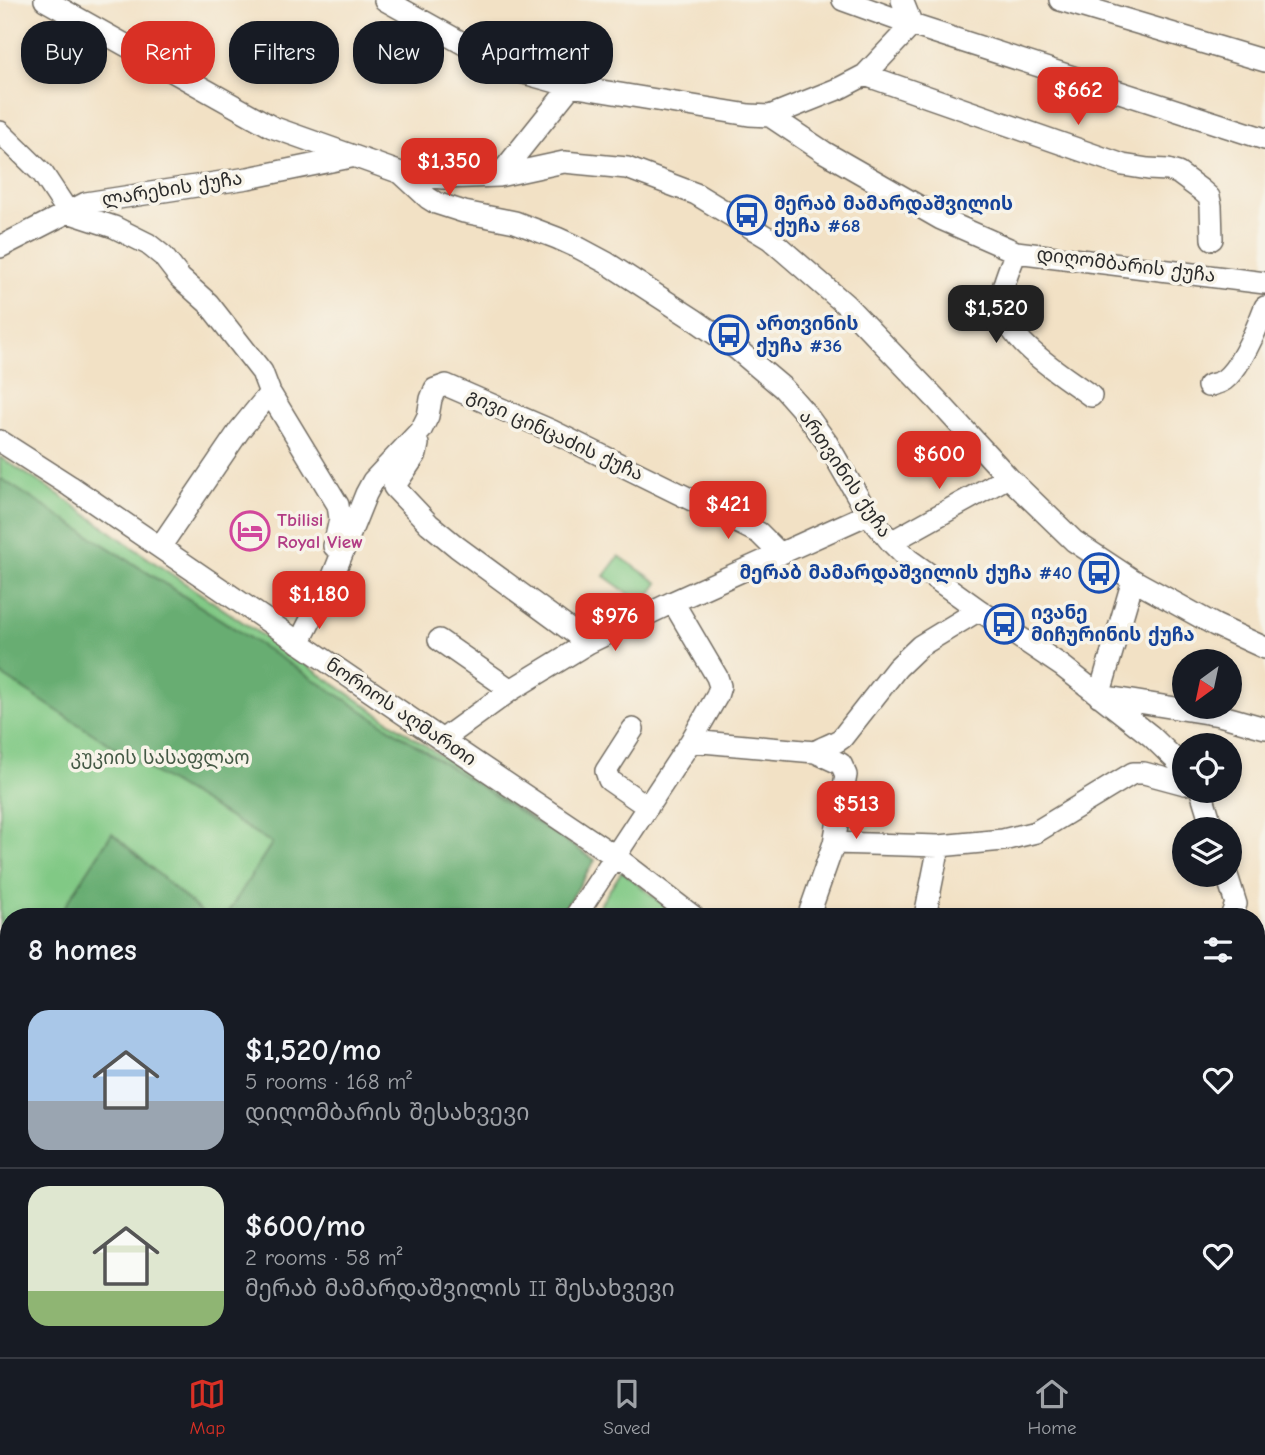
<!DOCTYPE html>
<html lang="en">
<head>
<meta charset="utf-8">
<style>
	:root { --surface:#171b24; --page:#242831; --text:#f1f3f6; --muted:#9ea1a6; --line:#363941; --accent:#d93025 }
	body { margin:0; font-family:"Comic Neue","Noto Sans Georgian",sans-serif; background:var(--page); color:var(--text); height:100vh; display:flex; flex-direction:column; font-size:26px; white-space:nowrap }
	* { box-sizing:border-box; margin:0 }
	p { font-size:23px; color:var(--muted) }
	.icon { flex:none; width:38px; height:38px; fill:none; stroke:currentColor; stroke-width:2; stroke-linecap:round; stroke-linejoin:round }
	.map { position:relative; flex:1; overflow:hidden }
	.drawer { position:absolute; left:0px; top:908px; width:1265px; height:450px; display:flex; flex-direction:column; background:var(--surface); border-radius:28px 28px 0 0; box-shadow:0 4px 10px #0003 }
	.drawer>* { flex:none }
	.guide { position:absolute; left:21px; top:21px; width:700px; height:63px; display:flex; gap:14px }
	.needle { width:46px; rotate:213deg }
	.tools { position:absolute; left:1172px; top:649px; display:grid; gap:14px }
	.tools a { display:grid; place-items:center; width:70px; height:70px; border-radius:50%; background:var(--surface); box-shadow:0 4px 10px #0003; font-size:35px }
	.price { position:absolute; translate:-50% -60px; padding:0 16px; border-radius:14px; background:var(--accent); color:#fff; font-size:23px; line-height:46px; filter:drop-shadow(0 2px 4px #0008) }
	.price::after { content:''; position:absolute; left:50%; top:42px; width:21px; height:16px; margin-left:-10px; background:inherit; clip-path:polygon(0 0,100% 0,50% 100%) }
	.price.active { background:#222; color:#fff }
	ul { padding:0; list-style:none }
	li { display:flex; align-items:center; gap:21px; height:175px; padding:0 28px }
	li+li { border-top:2px solid var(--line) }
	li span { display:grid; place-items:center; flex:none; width:196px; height:140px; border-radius:21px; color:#555 }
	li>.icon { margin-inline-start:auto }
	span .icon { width:84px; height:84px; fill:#fffc; stroke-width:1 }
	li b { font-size:30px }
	h2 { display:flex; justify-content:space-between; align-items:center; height:84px; padding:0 28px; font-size:30px }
	.chip { padding:0 24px; border-radius:28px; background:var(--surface); box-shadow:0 4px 10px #0003; font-size:24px; line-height:63px }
	.chip.active { background:var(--accent); color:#fff }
	.tab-bar { display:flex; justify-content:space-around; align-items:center; height:98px; border-top:2px solid var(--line); background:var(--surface); font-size:19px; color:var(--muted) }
	.tab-bar a { display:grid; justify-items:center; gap:4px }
	.tab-bar .active { color:var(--accent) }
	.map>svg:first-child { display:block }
	.green { fill:#81c985; stroke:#567a58; stroke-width:2 }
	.forest { fill:#68ad72; stroke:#4a6c4e; stroke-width:2 }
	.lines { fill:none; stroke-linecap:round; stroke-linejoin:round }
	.minor-casing { stroke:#716b61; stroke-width:24 }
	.minor { stroke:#fff; stroke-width:21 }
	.labels { text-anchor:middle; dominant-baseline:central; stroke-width:7; stroke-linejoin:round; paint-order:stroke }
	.street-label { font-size:19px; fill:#2b2b2b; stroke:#f7f3e8 }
	.transit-label { font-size:19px; font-weight:bold; fill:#164399; stroke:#f7f3e8; text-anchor:start }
	.hotel-label { font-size:19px; font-weight:bold; fill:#b23c85; stroke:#f7f3e8; text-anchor:start }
	.park-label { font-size:19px; fill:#455a46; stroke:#f7f3e8 }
</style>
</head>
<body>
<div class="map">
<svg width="1265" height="1357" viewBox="0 0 1265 1357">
	<rect width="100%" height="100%" fill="#f7f3e8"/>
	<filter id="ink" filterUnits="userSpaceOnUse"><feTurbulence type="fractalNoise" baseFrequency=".0143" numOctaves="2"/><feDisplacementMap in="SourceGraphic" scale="14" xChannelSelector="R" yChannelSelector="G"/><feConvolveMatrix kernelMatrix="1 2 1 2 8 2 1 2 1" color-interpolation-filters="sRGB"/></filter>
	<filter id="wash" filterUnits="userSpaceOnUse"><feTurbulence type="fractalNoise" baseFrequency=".00686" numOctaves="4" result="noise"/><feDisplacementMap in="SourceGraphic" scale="28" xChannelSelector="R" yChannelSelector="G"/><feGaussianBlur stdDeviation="1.57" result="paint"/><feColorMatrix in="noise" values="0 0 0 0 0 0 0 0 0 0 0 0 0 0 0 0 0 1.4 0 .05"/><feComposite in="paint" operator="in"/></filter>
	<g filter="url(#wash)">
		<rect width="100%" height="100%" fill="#f2e1c5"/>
		<!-- green -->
		<path class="green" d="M0 457 58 494 149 559 595 860 560 917H9V1349H539L538 1357H0Z
			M619 556 658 583 643 604 604 576Z
			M622 871 679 917H592Z"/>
		<!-- forest -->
		<path class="forest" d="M0 478 595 860 560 917H225L272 843 137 762 0 674Z
			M112 833 207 917H58Z
			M16 1349H539L538 1357H9Z"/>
	</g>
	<g filter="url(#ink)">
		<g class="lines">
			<!-- minor casing -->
			<g class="minor-casing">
				<path id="minor" d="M45 0 272 127 401 173 443 178 499 176 564 162 627 168 696 194 770 239 846 305 937 400 1008 477 1074 541 1133 580 1215 625 1265 648
					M385 0 509 69 571 86 749 115 770 116 840 88 865 75 912 25
					M843 0 912 25 1265 139
					M902 0 912 25
					M1060 0 1265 61
					M865 75 1123 165 1148 169 1168 170 1178 173 1201 190 1209 197 1211 206 1212 239
					M770 116 824 152 941 219 1016 252 1265 283
					M0 132 43 174 68 212 114 227 148 244 163 256 180 278 208 303 262 372 270 393 338 505 340 519 334 546
					M401 173 428 198 436 203 464 212 515 222 557 238 579 248 607 263 695 320 738 350 783 388 806 414 827 443 868 514 891 542 908 559 979 610 1062 666 1151 736 1185 769
					M499 176 571 86
					M0 247 86 203 248 178 351 157
					M1016 252C1011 265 1004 280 1002 293 995 337 1061 373 1091 396
					M1208 386C1213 384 1220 383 1224 380 1241 367 1257 328 1265 307
					M0 441 70 486 442 740 616 857 694 917
					M418 444 416 454 394 487 429 524 457 547 588 643
					M891 542 1008 477
					M160 547 239 431 270 393
					M439 640 511 690
					M299 643 333 576 366 494 373 481 421 430 428 416 431 399 435 389 446 385 552 431 759 533 780 554
					M1099 696 1133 580
					M1101 696 1219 715 1265 728
					M633 729 606 771 609 780 648 807
					M442 740 511 690 588 643 673 602 868 514
					M691 741 815 752 841 764 846 775 834 843 808 917
					M815 752C824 746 833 745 842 738L897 668 920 646 979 610
					M1201 791 1213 830
					M834 843 939 846 1003 840 1036 832 1133 773H1144L1185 784
					M1227 875 1236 904 1231 917
					M926 911 939 846
					M575 917 691 741 717 696 720 686 717 677 673 602
					M1256 945 1265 952
					M1256 1025 1265 1012
					M646 1349 652 1357
					M739 1349 757 1357
					M960 1349 961 1357
					M542 1357 544 1349"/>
			</g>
			<!-- minor -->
			<use href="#minor" class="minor"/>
		</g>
	</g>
	<!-- icons -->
	<defs>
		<g id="bus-ring" transform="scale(2.0125)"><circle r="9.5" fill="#f7f3e8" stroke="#1a4fb4" stroke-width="1.5"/><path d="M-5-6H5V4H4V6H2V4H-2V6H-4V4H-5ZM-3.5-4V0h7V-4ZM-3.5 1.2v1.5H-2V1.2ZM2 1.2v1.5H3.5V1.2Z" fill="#1a4fb4"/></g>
		<g id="hotel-ring" transform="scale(2.0125)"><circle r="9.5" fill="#f7f3e8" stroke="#d1479c" stroke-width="1.5"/><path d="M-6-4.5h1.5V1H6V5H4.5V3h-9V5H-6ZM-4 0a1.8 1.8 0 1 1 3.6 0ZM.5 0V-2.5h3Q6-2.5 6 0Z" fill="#d1479c"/></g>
	</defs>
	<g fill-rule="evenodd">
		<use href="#bus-ring" x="747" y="215"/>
		<use href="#bus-ring" x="729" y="335"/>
		<use href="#hotel-ring" x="250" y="531"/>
		<use href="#bus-ring" x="1099" y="573"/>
		<use href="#bus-ring" x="1004" y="624"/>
	</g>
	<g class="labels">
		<!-- street labels -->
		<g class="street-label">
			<text transform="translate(172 189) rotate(-9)">ლარეხის ქუჩა</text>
			<text transform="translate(1126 265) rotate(7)">დიღომბარის ქუჩა</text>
			<text transform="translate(555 435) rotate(25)">გივი ცინცაძის ქუჩა</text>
			<text transform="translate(845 474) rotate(56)">ართვინის ქუჩა</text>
			<text transform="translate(401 712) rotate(34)">ნორიოს აღმართი</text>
		</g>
		<!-- transit labels -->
		<g class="transit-label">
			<text x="774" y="204">მერაბ მამარდაშვილის<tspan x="774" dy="22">ქუჩა #68</tspan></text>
			<text x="756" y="324">ართვინის<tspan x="756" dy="22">ქუჩა #36</tspan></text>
			<text x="1072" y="573" text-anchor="end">მერაბ მამარდაშვილის ქუჩა #40</text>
			<text x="1031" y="613">ივანე<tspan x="1031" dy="22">მიჩურინის ქუჩა</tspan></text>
		</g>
		<!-- hotel labels -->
		<g class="hotel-label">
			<text x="277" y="520">Tbilisi<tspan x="277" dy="22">Royal View</tspan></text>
		</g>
		<!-- park labels -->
		<g class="park-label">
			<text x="160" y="758">კუკიის სასაფლაო</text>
		</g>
	</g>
</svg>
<div class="tools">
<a><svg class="needle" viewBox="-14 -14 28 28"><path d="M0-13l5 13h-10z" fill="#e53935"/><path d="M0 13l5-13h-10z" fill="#9ea1a6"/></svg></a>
<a><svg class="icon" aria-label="locate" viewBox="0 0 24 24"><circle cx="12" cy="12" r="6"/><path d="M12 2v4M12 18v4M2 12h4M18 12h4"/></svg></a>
<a><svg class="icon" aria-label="layers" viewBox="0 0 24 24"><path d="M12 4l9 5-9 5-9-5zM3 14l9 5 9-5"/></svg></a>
</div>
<b class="price" style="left:1078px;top:127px">$662</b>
<b class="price" style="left:449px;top:198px">$1,350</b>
<b class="price active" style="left:996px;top:345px">$1,520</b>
<b class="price" style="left:939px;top:491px">$600</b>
<b class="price" style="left:728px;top:541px">$421</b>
<b class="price" style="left:319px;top:631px">$1,180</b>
<b class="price" style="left:615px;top:653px">$976</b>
<b class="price" style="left:856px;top:841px">$513</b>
<div class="guide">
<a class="chip">Buy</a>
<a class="chip active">Rent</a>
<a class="chip">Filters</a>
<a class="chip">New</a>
<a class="chip">Apartment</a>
</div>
<section class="drawer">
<h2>8 homes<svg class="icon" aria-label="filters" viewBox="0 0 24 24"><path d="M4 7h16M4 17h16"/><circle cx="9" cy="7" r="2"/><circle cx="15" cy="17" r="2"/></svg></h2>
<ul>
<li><span style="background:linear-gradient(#a9c7e8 65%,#9aa5b1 0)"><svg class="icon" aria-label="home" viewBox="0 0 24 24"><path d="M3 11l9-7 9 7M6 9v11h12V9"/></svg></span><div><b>$1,520/mo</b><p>5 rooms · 168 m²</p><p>დიღომბარის შესახვევი</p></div><svg class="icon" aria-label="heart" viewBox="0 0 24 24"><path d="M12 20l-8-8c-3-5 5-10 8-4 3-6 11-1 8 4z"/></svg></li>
<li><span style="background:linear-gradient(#dfe7d0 75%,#8fb573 0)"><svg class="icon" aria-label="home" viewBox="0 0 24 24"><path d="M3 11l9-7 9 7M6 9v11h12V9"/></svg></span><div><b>$600/mo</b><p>2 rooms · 58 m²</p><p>მერაბ მამარდაშვილის II შესახვევი</p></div><svg class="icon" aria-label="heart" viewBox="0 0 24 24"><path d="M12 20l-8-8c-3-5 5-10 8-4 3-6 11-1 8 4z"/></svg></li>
</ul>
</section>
</div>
<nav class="tab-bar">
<a class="active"><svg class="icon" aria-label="map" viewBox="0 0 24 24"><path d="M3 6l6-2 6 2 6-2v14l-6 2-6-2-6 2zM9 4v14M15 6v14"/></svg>Map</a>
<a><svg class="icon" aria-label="saved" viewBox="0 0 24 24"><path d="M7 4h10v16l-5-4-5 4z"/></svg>Saved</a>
<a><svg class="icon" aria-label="home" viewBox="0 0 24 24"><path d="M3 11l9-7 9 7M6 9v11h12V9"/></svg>Home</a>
</nav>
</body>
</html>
